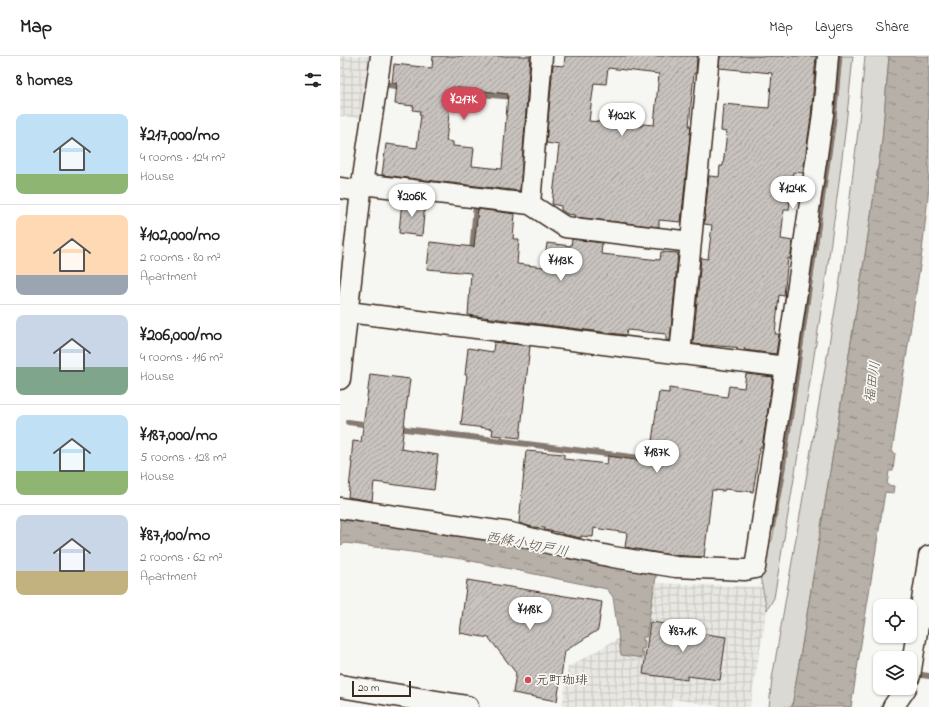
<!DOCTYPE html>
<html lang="en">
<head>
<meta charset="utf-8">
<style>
	:root { --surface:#fff; --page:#f6f6f6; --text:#222; --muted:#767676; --line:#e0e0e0; --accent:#d1495b }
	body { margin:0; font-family:"Indie Flower","Klee One",sans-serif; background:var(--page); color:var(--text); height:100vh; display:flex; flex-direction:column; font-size:15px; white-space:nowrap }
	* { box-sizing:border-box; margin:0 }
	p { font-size:13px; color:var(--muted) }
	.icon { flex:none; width:22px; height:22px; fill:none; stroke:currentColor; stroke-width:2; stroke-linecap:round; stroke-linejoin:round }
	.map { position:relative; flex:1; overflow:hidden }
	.panel { display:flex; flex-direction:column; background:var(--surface); width:340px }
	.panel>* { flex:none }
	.buttons { position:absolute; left:533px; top:543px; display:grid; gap:8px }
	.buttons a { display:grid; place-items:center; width:44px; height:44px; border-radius:8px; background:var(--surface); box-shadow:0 1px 3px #0004; font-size:20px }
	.scale { position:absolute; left:12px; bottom:10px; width:59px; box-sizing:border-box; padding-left:4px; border:2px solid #3b2a1e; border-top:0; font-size:11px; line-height:14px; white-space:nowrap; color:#3b2a1e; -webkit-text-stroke:3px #f6f6f2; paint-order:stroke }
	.price { position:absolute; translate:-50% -34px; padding:0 9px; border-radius:14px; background:#fff; color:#222; font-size:13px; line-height:26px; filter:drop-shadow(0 1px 2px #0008) }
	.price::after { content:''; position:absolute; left:50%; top:24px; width:12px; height:9px; margin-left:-6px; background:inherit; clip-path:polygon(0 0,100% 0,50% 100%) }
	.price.selected { background:var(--accent); color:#fff }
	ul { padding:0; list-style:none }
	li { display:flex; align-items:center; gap:12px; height:100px; padding:0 16px }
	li+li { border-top:1px solid var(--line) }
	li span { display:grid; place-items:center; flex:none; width:112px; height:80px; border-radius:8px; color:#555 }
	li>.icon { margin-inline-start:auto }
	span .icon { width:48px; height:48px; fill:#fffc; stroke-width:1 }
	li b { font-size:17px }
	h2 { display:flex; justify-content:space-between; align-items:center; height:48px; padding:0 16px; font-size:17px }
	header { display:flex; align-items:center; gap:24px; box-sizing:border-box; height:56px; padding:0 20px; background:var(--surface); border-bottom:1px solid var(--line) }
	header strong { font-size:19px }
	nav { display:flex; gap:22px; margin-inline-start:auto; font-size:14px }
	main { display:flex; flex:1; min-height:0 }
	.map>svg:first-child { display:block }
	.industrial { fill:url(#industrial-grid) }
	.green { fill:#dad9d3; stroke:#8a8278 }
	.water { fill:url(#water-ripples); stroke:#857a71 }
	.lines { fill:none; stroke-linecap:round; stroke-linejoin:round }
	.stream { stroke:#857a71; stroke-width:6 }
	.building { fill:url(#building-hatch); stroke:#3b2a1e; fill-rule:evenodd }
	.street-casing { stroke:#3b2a1e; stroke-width:23 }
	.primary-casing { stroke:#3b2a1e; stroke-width:25 }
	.street { stroke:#f6f6f2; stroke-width:20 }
	.primary { stroke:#f6f6f2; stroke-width:22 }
	.poi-dot { fill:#d1495b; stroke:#f6f6f2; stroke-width:1.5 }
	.labels { text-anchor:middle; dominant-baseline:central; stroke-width:3.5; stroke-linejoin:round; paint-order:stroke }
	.poi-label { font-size:13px; fill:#3b2a1e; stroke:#f6f6f2; text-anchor:start }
	.water-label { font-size:14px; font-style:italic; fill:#605248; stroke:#f6f6f2 }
</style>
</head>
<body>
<header>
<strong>Map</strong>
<nav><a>Map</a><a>Layers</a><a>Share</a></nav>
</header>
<main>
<section class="panel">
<h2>8 homes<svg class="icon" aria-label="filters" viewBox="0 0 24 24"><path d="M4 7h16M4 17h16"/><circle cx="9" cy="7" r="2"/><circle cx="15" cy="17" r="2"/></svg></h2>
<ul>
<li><span style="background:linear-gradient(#bfe0f5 75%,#8fb573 0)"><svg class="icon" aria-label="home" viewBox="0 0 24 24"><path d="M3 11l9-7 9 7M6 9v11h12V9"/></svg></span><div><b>¥217,000/mo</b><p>4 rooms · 124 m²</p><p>House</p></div></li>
<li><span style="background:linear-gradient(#ffd9b3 75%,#9aa5b1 0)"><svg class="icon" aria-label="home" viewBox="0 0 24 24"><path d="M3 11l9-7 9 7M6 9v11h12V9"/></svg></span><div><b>¥102,000/mo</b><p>2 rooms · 80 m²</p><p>Apartment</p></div></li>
<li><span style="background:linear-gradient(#c9d6e8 65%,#7fa58c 0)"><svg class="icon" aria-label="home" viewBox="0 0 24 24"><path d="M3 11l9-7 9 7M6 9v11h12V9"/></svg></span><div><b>¥206,000/mo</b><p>4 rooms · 116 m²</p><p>House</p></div></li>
<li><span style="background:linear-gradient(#bfe0f5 70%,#8fb573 0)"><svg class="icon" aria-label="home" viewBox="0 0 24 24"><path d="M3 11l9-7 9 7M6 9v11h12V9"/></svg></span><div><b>¥187,000/mo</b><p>5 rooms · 128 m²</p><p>House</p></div></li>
<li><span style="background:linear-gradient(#c9d6e8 70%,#c2b280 0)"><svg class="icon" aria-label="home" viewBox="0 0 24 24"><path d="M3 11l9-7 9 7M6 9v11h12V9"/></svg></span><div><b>¥87,100/mo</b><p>2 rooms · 62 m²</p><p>Apartment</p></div></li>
</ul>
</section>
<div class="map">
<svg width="589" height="651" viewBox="0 0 589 651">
	<defs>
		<pattern id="industrial-grid" width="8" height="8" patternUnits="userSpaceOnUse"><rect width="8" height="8" fill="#e8e7e2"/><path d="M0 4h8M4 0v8" fill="none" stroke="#c8c6c1"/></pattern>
		<pattern id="water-ripples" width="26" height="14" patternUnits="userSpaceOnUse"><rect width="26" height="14" fill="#b6b0a9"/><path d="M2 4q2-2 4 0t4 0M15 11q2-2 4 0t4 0" fill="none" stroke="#958f89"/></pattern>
		<pattern id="building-hatch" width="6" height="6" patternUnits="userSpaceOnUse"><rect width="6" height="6" fill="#c8c3be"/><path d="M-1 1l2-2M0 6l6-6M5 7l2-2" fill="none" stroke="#a49f9a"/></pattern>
	</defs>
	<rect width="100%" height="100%" fill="#f6f6f2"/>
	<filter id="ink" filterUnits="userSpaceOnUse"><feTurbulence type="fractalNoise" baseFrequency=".025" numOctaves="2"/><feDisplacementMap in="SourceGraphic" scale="8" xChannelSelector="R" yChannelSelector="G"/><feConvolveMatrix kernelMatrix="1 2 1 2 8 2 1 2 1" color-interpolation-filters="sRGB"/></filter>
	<g filter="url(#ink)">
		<!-- industrial -->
		<path class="industrial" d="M0 0H29L19 62 0 60Z
			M315 527 422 531 427 554 410 651H383L332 643 331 651H222L228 611 279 582 281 599 301 596V593H304L303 584V581H306Z"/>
		<!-- green -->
		<path class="green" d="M502 0H513C496 182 464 362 434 542L427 554 420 520 426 484 432 485 444 420 496 61Z
			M525 0H549L542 85 526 193 452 651H429L432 623 500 224 518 75Z"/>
		<!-- water -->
		<path class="water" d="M549 0H589V131L582 196 552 396 555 397 553 415H549L547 429 554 430 553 437 545 436 511 651H452L526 193 542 85Z
			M0 459 169 483 317 515 306 581H303V584L305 585 304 593H301V596H304L303 602 281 599 273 541 267 533 122 503 6 487 0 489Z"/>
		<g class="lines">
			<!-- stream -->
			<path class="stream" d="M49 29 63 31
				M104 35 175 41
				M132 197 136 149
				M8 366 30 369
				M57 372 316 404
				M431 472 441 420 493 67 499 0
				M582 619 589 620"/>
		</g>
		<!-- building -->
		<path class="building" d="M93 0H190L180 135 42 119 46 88 77 92 81 59H79L80 55 73 54 74 50 55 48 57 27H52L54 8 92 12ZM112 31 168 38 162 113 132 110 134 92 113 90V86L106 85Z
			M225 0H357L356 17H354L349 70H351L341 166 319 164V171L234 161 235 159 227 158 221 154V150L212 148 219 89 206 87 213 9 224 10ZM268 12 319 18 314 69 303 68 302 70 249 65 254 27 266 28Z
			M380 0H476L471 61 463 117 453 116 449 154H444L441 183 453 185 450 203 448 202 444 240 439 239 435 278H439L436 298 404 294 405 292 353 288 361 202 368 203 372 169 364 168 369 120 379 121 380 110H383L387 76 381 75 383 48 429 52 432 17 379 12Z
			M62 144 85 147 82 180 59 177Z
			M138 153 175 158 173 183H179L177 208 204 211 207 187 231 190 232 183 262 187 261 198 320 204 321 196 338 197 330 285 326 284V278L287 274 286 279 128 259 131 217 87 213 90 186 134 191Z
			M154 286 190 290 180 382 152 379 153 373 121 369 127 319H125L128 292 153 296Z
			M30 318 70 323 61 393 98 399 94 434 34 426 32 445 8 441 12 406H11L13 385 21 386Z
			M406 318 433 321 422 391H420L413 436 385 433 384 435 372 434 364 501 331 499 285 491 287 477 254 472 253 481 241 480V482L222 478V477L204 474 205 472 192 471 179 467 186 395 224 398V403L267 408 268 400 309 406 319 336 329 337V332L387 341 389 330 404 332Z
			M127 524 262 546 258 574 225 595 217 645 173 637 176 617 149 582 120 577Z
			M310 566 360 572V577L386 581 380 624 347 620V624L303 618Z"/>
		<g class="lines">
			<!-- street casing -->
			<g class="street-casing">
				<path id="street" d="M22 128 190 148 225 171 351 186
					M0 132 21 135
					M190 148 202 0
					M8 256 446 311
					M340 298 369 0
					M0 323 21 135 41 0
					M0 452 171 477 212 488 273 501 336 511 405 514 415 512 446 311 483 58 488 0
					M570 620 589 500
					M553 651 566 632"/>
			</g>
			<!-- primary casing -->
			<g class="primary-casing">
				<path id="primary" d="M0 630 127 651"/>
			</g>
			<!-- street -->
			<use href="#street" class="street"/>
			<!-- primary -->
			<use href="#primary" class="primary"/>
		</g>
	</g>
	<!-- markers -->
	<circle class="poi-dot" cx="188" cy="624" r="4"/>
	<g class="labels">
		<!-- poi labels -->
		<g class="poi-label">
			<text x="196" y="624">元町珈琲</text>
		</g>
		<!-- water labels -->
		<g class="water-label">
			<text transform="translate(533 326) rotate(-82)">福田川</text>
			<text transform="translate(187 489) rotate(11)">西條小切戸川</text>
		</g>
	</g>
</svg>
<div class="buttons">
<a><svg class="icon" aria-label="locate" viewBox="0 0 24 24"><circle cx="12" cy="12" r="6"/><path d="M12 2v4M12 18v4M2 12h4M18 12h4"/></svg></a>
<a><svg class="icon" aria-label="layers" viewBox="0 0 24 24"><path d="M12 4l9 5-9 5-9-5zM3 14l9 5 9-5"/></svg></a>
</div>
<div class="scale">20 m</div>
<b class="price selected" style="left:124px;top:65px">¥217K</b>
<b class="price" style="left:282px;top:81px">¥102K</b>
<b class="price" style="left:453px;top:154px">¥124K</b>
<b class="price" style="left:72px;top:162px">¥206K</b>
<b class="price" style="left:221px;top:226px">¥113K</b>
<b class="price" style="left:317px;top:418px">¥187K</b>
<b class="price" style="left:190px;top:575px">¥118K</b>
<b class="price" style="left:343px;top:597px">¥87.1K</b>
</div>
</main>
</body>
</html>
